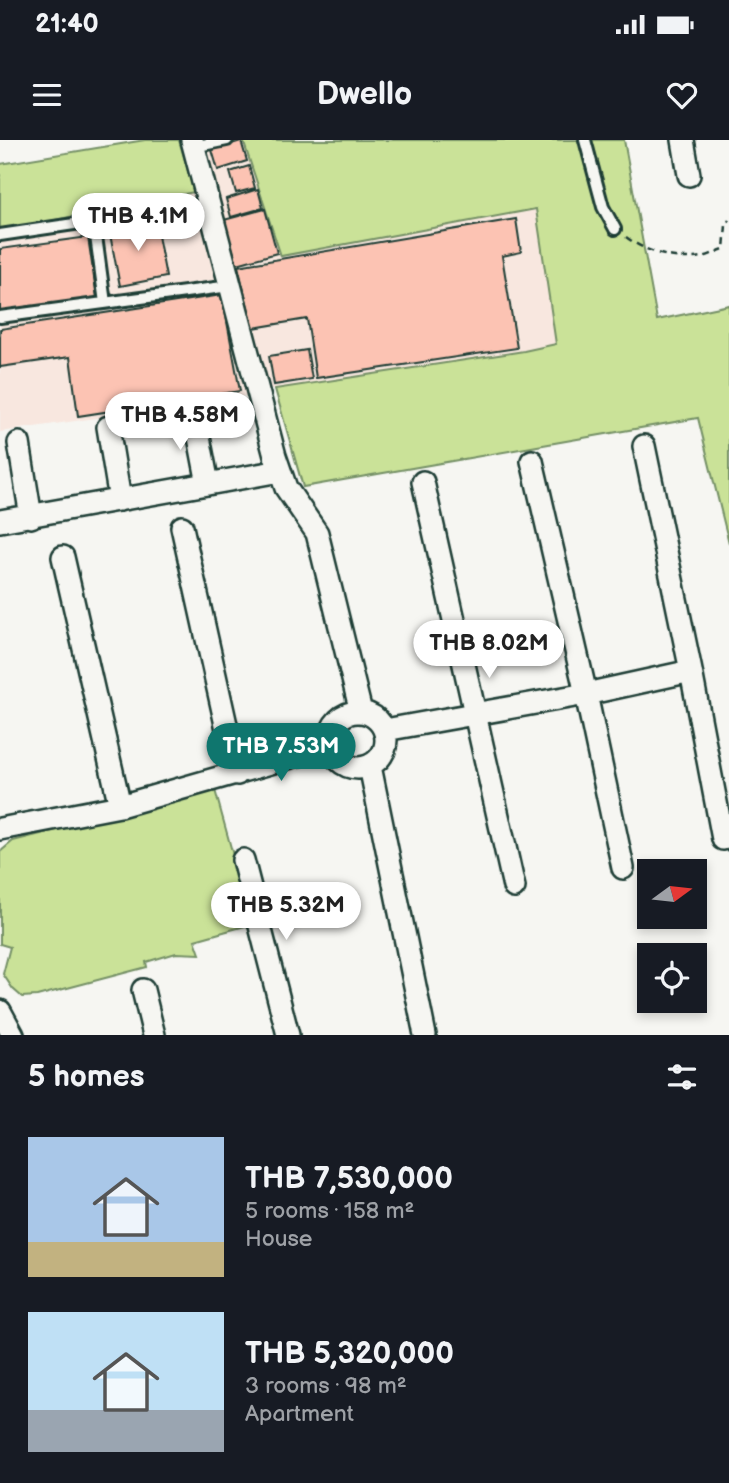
<!DOCTYPE html>
<html lang="en">
<head>
<meta charset="utf-8">
<style>
	:root { --surface:#171b24; --page:#242831; --text:#f1f3f6; --muted:#9ea1a6; --accent:#0f766e }
	body { margin:0; font-family:"Balsamiq Sans",sans-serif; background:var(--page); color:var(--text); height:100vh; display:flex; flex-direction:column; font-size:26px; white-space:nowrap }
	* { box-sizing:border-box; margin:0 }
	p { font-size:23px; color:var(--muted) }
	.icon { flex:none; width:38px; height:38px; fill:none; stroke:currentColor; stroke-width:2; stroke-linecap:round; stroke-linejoin:round }
	.map { position:relative; height:895px; overflow:hidden }
	.panel { display:flex; flex-direction:column; background:var(--surface); flex:1 }
	.panel>* { flex:none }
	.needle { width:46px; rotate:75deg }
	.controls { position:absolute; left:637px; top:719px; display:grid; gap:14px }
	.controls a { display:grid; place-items:center; width:70px; height:70px; border-radius:0px; background:var(--surface); box-shadow:0 4px 10px #0003; font-size:35px }
	.price { position:absolute; translate:-50% -60px; padding:0 16px; border-radius:24px; background:#fff; color:#222; font-size:23px; line-height:46px; filter:drop-shadow(0 2px 4px #0008) }
	.price::after { content:''; position:absolute; left:50%; top:42px; width:21px; height:16px; margin-left:-10px; background:inherit; clip-path:polygon(0 0,100% 0,50% 100%) }
	.price.active { background:var(--accent); color:#fff }
	ul { padding:0; list-style:none }
	li { display:flex; align-items:center; gap:21px; height:175px; padding:0 28px }
	li span { display:grid; place-items:center; flex:none; width:196px; height:140px; border-radius:0px; color:#555 }
	li>.icon { margin-inline-start:auto }
	span .icon { width:84px; height:84px; fill:#fffc; stroke-width:1 }
	li b { font-size:30px }
	h2 { display:flex; justify-content:space-between; align-items:center; height:84px; padding:0 28px; font-size:30px }
	.status { display:flex; justify-content:space-between; align-items:center; height:49px; padding:0 35px; background:var(--surface); direction:ltr }
	.status svg { height:19px; fill:currentColor }
	header { display:flex; justify-content:space-between; align-items:center; height:91px; padding:0 28px; background:var(--surface); font-size:32px; font-weight:800 }
	.map>svg:first-child { display:block }
	.built { fill:#f8e7df }
	.green { fill:#cae298; stroke:#749066; stroke-width:2 }
	.building { fill:#fcc3b3; stroke:#1f3d34; stroke-width:2 }
	.lines { fill:none; stroke-linecap:round; stroke-linejoin:round }
	.service-casing { stroke:#1f3d34; stroke-width:16 }
	.minor-casing { stroke:#1f3d34; stroke-width:26 }
	.path { stroke:#1f3d34; stroke-width:2.5; stroke-dasharray:7 5; stroke-linecap:butt }
	.service { stroke:#f6f6f2; stroke-width:10 }
	.minor { stroke:#f6f6f2; stroke-width:21 }
</style>
</head>
<body>
<div class="status"><b>21:40</b><svg viewBox="0 0 49 12"><path d="M0 12V9h3v3zM5 12V6h3v6zM10 12V3h3v9zM15 12V0h3v12zM26 1h20v11H26zM47 4h2v5h-2z"/></svg></div>
<header><svg class="icon" aria-label="menu" viewBox="0 0 24 24"><path d="M4 6h16M4 12h16M4 18h16"/></svg>Dwello<svg class="icon" aria-label="heart" viewBox="0 0 24 24"><path d="M12 20l-8-8c-3-5 5-10 8-4 3-6 11-1 8 4z"/></svg></header>
<div class="map">
<svg width="729" height="895" viewBox="0 0 729 895">
	<rect width="100%" height="100%" fill="#f6f6f2"/>
	<filter id="ink" filterUnits="userSpaceOnUse"><feTurbulence type="fractalNoise" baseFrequency=".0143" numOctaves="2"/><feDisplacementMap in="SourceGraphic" scale="14" xChannelSelector="R" yChannelSelector="G"/><feConvolveMatrix kernelMatrix="1 2 1 2 8 2 1 2 1" color-interpolation-filters="sRGB"/></filter>
	<g filter="url(#ink)">
		<!-- built -->
		<path class="built" d="M179 0H243L282 116 536 69 556 204 524 211 275 249 264 248 253 255 0 292V91L194 52Z"/>
		<!-- green -->
		<path class="green" d="M145 0H179L194 52 0 91V24Z
			M243 0H624L657 180 729 165V403L698 278 303 347 275 249 524 211 556 204 536 69 281 116Z
			M215 650 252 784 195 800 200 814 176 813 146 822 147 827 37 856 22 857 13 849 3 834 10 807 0 804V712L13 701Z"/>
		<!-- building -->
		<path class="building" d="M241 1 247 21 218 30 212 10Z
			M249 26 255 48 236 53 230 32Z
			M258 49 263 68 231 77 226 59Z
			M265 69 277 113 237 124 224 80Z
			M516 79 521 112 502 116 517 208 316 238 307 179 253 188 238 126Z
			M155 80 166 137 120 146 109 89Z
			M88 97 97 158 0 171V109Z
			M222 155 240 251 78 276 70 217 0 227V189Z
			M307 210 312 239 274 245 269 216Z"/>
		<g class="lines">
			<!-- service casing -->
			<g class="service-casing">
				<path id="service" d="M585 0 603 67 615 89
					M193 7 227 0
					M94 81 105 163
					M0 95 209 64
					M0 177 230 146"/>
			</g>
			<!-- minor casing -->
			<g class="minor-casing">
				<path id="minor" d="M192 0 275 316 286 348 317 393 361 572
					M683 0 689 35
					M194 271 208 344
					M108 287 120 360
					M19 303 31 377
					M644 306 691 531 723 699
					M532 321 586 554 623 728
					M423 342 514 747
					M0 381 280 331
					M182 387 237 634
					M63 417 120 666
					M330 600a28 28 0 1 1 56 0a28 28 0 1 1-56 0Z
					M385 590 586 554 691 531
					M370 626 425 895
					M0 689 120 666 330 606
					M243 720 288 895
					M143 850 154 895
					M0 871 13 895"/>
			</g>
			<!-- path -->
			<path class="path" d="M626 97C647 113 676 121 702 117 709 116 717 111 724 109L726 85 729 80"/>
			<!-- service -->
			<use href="#service" class="service"/>
			<!-- minor -->
			<use href="#minor" class="minor"/>
		</g>
	</g>
</svg>
<div class="controls">
<a><svg class="needle" viewBox="-14 -14 28 28"><path d="M0-13l5 13h-10z" fill="#e53935"/><path d="M0 13l5-13h-10z" fill="#9ea1a6"/></svg></a>
<a><svg class="icon" aria-label="locate" viewBox="0 0 24 24"><circle cx="12" cy="12" r="6"/><path d="M12 2v4M12 18v4M2 12h4M18 12h4"/></svg></a>
</div>
<b class="price" style="left:138px;top:113px">THB 4.1M</b>
<b class="price" style="left:180px;top:312px">THB 4.58M</b>
<b class="price" style="left:489px;top:540px">THB 8.02M</b>
<b class="price active" style="left:281px;top:643px">THB 7.53M</b>
<b class="price" style="left:286px;top:802px">THB 5.32M</b>
</div>
<section class="panel">
<h2>5 homes<svg class="icon" aria-label="filters" viewBox="0 0 24 24"><path d="M4 7h16M4 17h16"/><circle cx="9" cy="7" r="2"/><circle cx="15" cy="17" r="2"/></svg></h2>
<ul>
<li><span style="background:linear-gradient(#a9c7e8 75%,#c2b280 0)"><svg class="icon" aria-label="home" viewBox="0 0 24 24"><path d="M3 11l9-7 9 7M6 9v11h12V9"/></svg></span><div><b>THB 7,530,000</b><p>5 rooms · 158 m²</p><p>House</p></div></li>
<li><span style="background:linear-gradient(#bfe0f5 70%,#9aa5b1 0)"><svg class="icon" aria-label="home" viewBox="0 0 24 24"><path d="M3 11l9-7 9 7M6 9v11h12V9"/></svg></span><div><b>THB 5,320,000</b><p>3 rooms · 98 m²</p><p>Apartment</p></div></li>
</ul>
</section>
</body>
</html>
